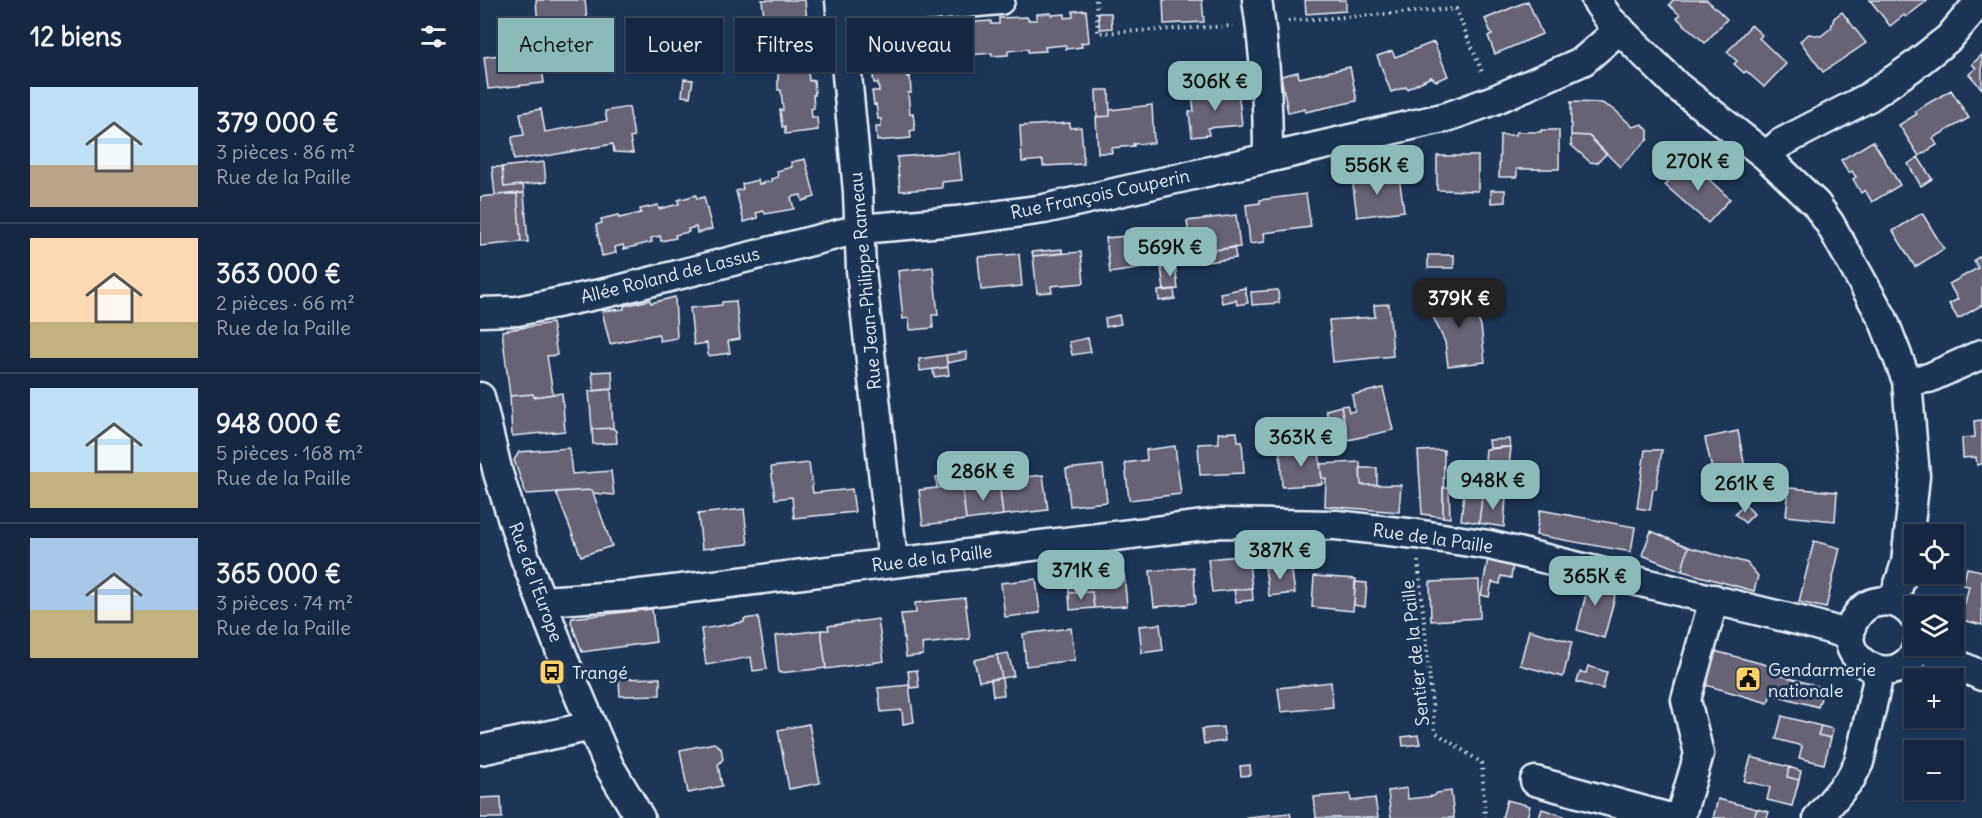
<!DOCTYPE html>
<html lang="fr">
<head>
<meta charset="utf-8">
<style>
	:root { --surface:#162841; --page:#23344c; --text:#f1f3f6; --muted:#9ea6b1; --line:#35445a; --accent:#8bbbb9 }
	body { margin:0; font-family:Delius,sans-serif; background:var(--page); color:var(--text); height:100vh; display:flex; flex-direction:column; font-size:22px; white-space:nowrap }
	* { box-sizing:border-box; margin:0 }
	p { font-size:20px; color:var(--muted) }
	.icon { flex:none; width:33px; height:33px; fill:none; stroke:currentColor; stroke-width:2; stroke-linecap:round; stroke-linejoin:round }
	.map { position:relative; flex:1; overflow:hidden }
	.sheet { display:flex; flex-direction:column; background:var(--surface); width:480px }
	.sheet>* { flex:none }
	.hud { position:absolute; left:18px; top:18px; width:570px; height:54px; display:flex; gap:12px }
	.controls { position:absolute; left:1424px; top:524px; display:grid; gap:12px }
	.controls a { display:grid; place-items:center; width:60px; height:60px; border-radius:0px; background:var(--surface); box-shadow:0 2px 4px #0004,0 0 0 2px var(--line); font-size:30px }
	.price { position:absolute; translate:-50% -51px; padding:0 14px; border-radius:12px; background:var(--accent); color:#111; font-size:20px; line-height:39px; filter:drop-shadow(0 2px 3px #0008) }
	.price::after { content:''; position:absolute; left:50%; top:36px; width:18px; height:14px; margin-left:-9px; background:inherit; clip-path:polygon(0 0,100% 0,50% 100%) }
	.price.selected { background:#222; color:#fff }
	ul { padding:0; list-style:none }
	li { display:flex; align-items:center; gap:18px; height:150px; padding:0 30px }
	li+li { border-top:2px solid var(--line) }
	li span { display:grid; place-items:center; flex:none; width:168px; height:120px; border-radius:0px; color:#555 }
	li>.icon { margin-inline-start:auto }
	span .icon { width:72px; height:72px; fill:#fffc; stroke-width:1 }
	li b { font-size:26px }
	h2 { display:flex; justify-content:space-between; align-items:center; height:72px; padding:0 30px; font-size:26px }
	.pill { padding:0 21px; border-radius:0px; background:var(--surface); box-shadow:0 2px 4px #0004,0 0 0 2px var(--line); font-size:21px; line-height:54px }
	.pill.selected { background:var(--accent); color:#111 }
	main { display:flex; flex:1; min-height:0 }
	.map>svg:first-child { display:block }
	.building { fill:#676274; stroke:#e8f1f8; stroke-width:1.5 }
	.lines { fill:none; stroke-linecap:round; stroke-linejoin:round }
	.minor-casing { stroke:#e8f1f8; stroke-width:33 }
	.path { stroke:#e8f1f8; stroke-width:4; stroke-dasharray:1.5 4.5; stroke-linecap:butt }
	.minor { stroke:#1d3557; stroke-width:28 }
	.labels { text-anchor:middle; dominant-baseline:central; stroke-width:6; stroke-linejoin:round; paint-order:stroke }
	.street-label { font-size:18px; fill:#e8f1f8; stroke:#1d3557 }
	.poi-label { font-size:18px; fill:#e8f1f8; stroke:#1d3557; text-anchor:start }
</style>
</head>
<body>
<main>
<section class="sheet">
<h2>12 biens<svg class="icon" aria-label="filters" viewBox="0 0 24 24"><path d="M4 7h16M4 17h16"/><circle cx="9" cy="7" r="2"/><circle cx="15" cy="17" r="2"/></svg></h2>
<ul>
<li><span style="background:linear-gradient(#bfe0f5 65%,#b9a48a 0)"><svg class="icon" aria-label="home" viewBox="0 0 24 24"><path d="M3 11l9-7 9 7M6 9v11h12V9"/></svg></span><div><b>379 000 €</b><p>3 pièces · 86 m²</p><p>Rue de la Paille</p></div></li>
<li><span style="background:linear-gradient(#ffd9b3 70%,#c2b280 0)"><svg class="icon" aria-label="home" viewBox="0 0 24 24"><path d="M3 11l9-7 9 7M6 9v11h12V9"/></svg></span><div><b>363 000 €</b><p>2 pièces · 66 m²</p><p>Rue de la Paille</p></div></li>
<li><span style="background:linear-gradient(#bfe0f5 70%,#c2b280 0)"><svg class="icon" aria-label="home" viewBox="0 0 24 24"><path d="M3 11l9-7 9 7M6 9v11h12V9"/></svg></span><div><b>948 000 €</b><p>5 pièces · 168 m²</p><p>Rue de la Paille</p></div></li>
<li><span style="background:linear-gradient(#a9c7e8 60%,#c2b280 0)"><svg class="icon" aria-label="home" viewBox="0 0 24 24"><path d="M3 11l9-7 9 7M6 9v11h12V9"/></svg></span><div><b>365 000 €</b><p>3 pièces · 74 m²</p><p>Rue de la Paille</p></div></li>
</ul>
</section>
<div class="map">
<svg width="1502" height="818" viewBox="0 0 1502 818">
	<rect width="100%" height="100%" fill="#1d3557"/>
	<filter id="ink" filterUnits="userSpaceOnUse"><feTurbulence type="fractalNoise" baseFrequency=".0167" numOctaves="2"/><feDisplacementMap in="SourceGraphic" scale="12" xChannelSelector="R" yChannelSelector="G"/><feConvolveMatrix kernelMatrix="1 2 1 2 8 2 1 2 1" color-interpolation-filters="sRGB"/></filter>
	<g filter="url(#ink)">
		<!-- building -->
		<path class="building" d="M56 0H105L107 20 58 26Z
			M282 0H325L328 34 291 37 290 24H285Z
			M683 0H722L724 22 684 24Z
			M825 0H866V11L826 14Z
			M1193 0H1227L1247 19 1225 43 1197 18 1200 15 1189 5Z
			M1390 0H1448L1426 17 1424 15 1410 26Z
			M1048 1 1062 34 1015 54 1008 36 1012 35 1005 19Z
			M606 10 609 42 601 43 602 47 586 49 585 45 574 46 565 47 566 51 548 52V49L536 50 528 51V55L512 56V53L488 55V58L472 60V56L463 57 460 23 474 22V28L483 27 482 23 511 21V24H519V18L547 17 548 20H557V14L571 13V15L585 14V18L593 17V11Z
			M1362 12 1386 43 1343 72 1320 41 1329 34 1341 36 1351 28 1354 18Z
			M618 13H631L632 28 620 29Z
			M85 23 88 47 62 50 59 26Z
			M434 25 435 40 431 41 432 56H426L427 64H425L427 77 430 76 431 93H428L430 114 433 113 435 130 430 131 431 138 397 141 396 127H401V119H398L396 104 394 105 392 91H399L398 83H394L390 55 401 54 400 43 396 44 394 29Z
			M1271 25 1282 35 1279 38 1306 64 1284 87 1266 71 1264 73 1254 64 1257 61 1247 52Z
			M954 42 968 76 956 81 951 77 927 89 926 87 911 92 897 56 912 51 915 57Z
			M37 53 40 71 62 68 64 83 8 89 4 57Z
			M82 55 83 67 72 68 71 56Z
			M329 55 330 71H328L329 81 334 80 335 95H333L334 108 331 109 332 117H337L338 130 305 134V126L302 127 300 110H303L301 90H298V58Z
			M1502 55V89L1489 74 1496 68 1492 64Z
			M870 67 877 101 825 112V109L808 113 801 76 818 72 819 78Z
			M204 79 213 80 210 97 202 96Z
			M616 90H629L630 116 617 117Z
			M758 90 762 125 728 128 729 135 712 137 709 112 714 111 712 95Z
			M1471 90 1489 118 1453 138 1457 145 1439 156 1419 125 1437 114 1435 111Z
			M1091 102 1122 103 1135 110 1153 127 1162 124 1168 130V139L1140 167 1109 136 1091 135Z
			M672 105 674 143 653 144 654 146 631 148 632 153H618L616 117 630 116V110Z
			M149 107 154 137 150 138 153 153 134 152 133 144 61 157 60 156 34 160 32 137 44 135 40 113 61 109 65 132 127 121 125 111Z
			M590 123V128L601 127 604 164 563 166V160L542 162 540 126Z
			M1061 130H1079V169H1037V177H1019L1020 135H1036V132H1061Z
			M1091 135 1109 136 1126 154 1117 163 1110 162 1091 145Z
			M1393 141 1420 185 1392 202 1385 190 1381 193 1373 179 1376 177 1372 171 1369 173 1361 160Z
			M479 152 482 180 462 182V188L420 191 417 157Z
			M957 156H998V191L957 190Z
			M1438 157 1452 179 1441 186 1428 164Z
			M325 159 335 197 322 201 321 195 311 197 314 209 285 214 284 211 276 213 278 218 264 222 256 191 263 189 262 184 278 180 279 184 292 181 291 179 298 177 297 171 312 167 311 162Z
			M64 162 66 182 24 187 22 167Z
			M1205 163 1215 172 1218 169 1250 199 1228 223 1185 185Z
			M12 167H22L24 187 43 185 44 193 15 195Z
			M890 175 891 181 919 177 924 211 877 217 872 177Z
			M1011 190H1025V202L1011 203Z
			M37 193H44L48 242H41Z
			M37 193 41 242 0 246V197Z
			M826 194 831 227 784 233 785 242 770 244 766 205 780 203V200Z
			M216 195 217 199 224 197 232 229 217 233 216 227 208 229 209 232 195 235 196 238 181 241 180 236 171 238 172 242 144 249 143 245 135 247 136 253 122 256 116 225 122 223 121 219 138 215 139 218 161 213 160 209 178 205 179 209 199 204 198 200Z
			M1442 213 1464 249 1435 267 1413 231Z
			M756 215 760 247 720 252 718 238 709 239 707 221Z
			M672 228 677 266 630 273 626 238 646 236V231Z
			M718 238 720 252 711 253 709 239Z
			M754 247 756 258 728 262 727 251Z
			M582 249V253L553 256 552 252Z
			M601 252 604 283 571 286 572 292 557 293 553 256Z
			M539 254 542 286 501 290 498 257Z
			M948 255H974V268H948Z
			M1502 255V305L1478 319 1469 304 1478 299 1469 284 1498 268 1494 260Z
			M695 264 698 289 684 291 681 266Z
			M453 267 458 315H452L453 328 430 330 429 318 423 319 418 271Z
			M765 288 768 303 757 305 756 300 742 303 740 293Z
			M694 289 695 299 679 301 678 291Z
			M983 289 1001 326 1005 362 968 366 965 342 948 306Z
			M798 290 799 303 772 305 771 292Z
			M195 297 197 338 180 341 178 334 130 344 122 311 144 309V306L170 300 171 303Z
			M256 301 260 339 248 341 250 353 228 356 227 343 214 345 210 308 242 305V302Z
			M909 304 913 356 853 362 849 320 895 317 894 305Z
			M639 315 641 324 626 327 625 318Z
			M72 323 77 355 67 356 73 394 54 397 53 394 30 396 22 331Z
			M608 338 611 352 592 355 589 342Z
			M487 352V359L467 363 466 355Z
			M466 355 468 367 440 371 439 359Z
			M468 367 469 375 454 377 453 369Z
			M132 371 133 389 114 391 112 372Z
			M903 388 913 430 868 440 861 406 867 405 869 412 875 411 872 395Z
			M131 389 133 428 112 429 109 391Z
			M82 393 85 431 32 436 30 396 53 394 54 397Z
			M861 406 868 440 854 443 846 410Z
			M1502 420V464L1497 465 1496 457 1483 458 1482 438 1495 437 1494 421Z
			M133 428 136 431 137 443 113 444 112 429Z
			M1258 431 1265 468 1233 474 1225 438Z
			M757 432 758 441H762L764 473 720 475 718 444 739 443 738 433Z
			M1029 439 1030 447 1010 449 1009 440Z
			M695 446 701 494 649 500 645 463 667 460 666 450Z
			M1022 447H1031L1026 496H1002L1006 449Z
			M89 448 92 474 131 471 134 495 113 493 112 490 46 494 34 460 39 452Z
			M839 448 842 484 802 487 800 451Z
			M964 450 963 517 942 514 938 451Z
			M1165 450H1182L1176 489H1173L1170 510 1157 508Z
			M880 462 881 485H921L919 512 845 506 846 479 842 478 840 464Z
			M329 463 333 493 372 489 375 512 314 518 312 497 295 499 291 467Z
			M623 465 627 502 590 506 586 469Z
			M880 468H897V485H881Z
			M517 470 519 483 482 488 481 474Z
			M481 474 482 485 457 488 456 477Z
			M563 475 568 510 523 515 519 480Z
			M1223 476 1250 477 1249 494H1220Z
			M519 483 523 515 486 520 482 488Z
			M482 485 486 520 443 525 439 490Z
			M963 488H969L970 518 963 517Z
			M1309 488 1357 492 1355 521 1306 516Z
			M112 490 132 546 101 556 76 492Z
			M984 493 1002 496 999 523 981 520Z
			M1002 496H1026L1024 527 999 523Z
			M1265 504 1274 514 1265 523 1255 514Z
			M264 509 268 544 222 549 218 514Z
			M1060 510 1155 527 1151 552 1056 535Z
			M1171 531 1208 547 1202 571 1162 555Z
			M1334 541 1360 548 1346 608 1319 602Z
			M1208 547 1267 563 1278 576 1274 591 1202 571Z
			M768 555 772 588 732 592 728 559Z
			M1008 559 1033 564 1031 578 1021 576 1020 584 1012 582 1009 597 1001 595Z
			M811 565 815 593 789 596 785 568Z
			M713 567 716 603 674 607 670 571Z
			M1487 568 1502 571V625L1475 618 1479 602 1485 603 1489 586 1483 585Z
			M644 574 647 606 614 608 612 592 589 593 588 578Z
			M834 576 876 579 873 611 832 607Z
			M1094 577 1137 589 1124 638 1097 630 1107 590 1092 586Z
			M556 579 560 613 525 617 521 583Z
			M999 580 1000 618 951 621 950 582Z
			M875 582 887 583 885 607 874 605Z
			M772 588 773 600 756 602 754 590Z
			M612 592 614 608 590 610 589 593Z
			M485 598 490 639 442 644 443 655 426 657 421 614 436 613 435 603Z
			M172 609 176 642 102 652 91 622 92 618Z
			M278 617 287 669 273 671 271 657 226 665 221 629 264 622V619Z
			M398 619 404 661 346 669 341 630H349L348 626Z
			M680 624 683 650 662 653 659 626Z
			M591 628 595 660 546 666 543 634Z
			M341 630 346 668 299 673 295 636Z
			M1049 630 1092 642 1083 677 1040 665Z
			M1231 650 1298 668 1296 674 1344 688 1338 707 1291 694 1288 703 1222 684Z
			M528 653 534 676 522 678 517 655Z
			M517 655 522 678 499 681 494 660Z
			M1108 666 1127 672 1123 689 1097 682 1100 672 1106 673Z
			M437 670 439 687 430 688 428 671Z
			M180 678V695L140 696 139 679Z
			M522 678 524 695 513 696 511 680Z
			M851 682 853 707 801 712 798 688Z
			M429 685 434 722 423 724 422 710 401 712 398 688Z
			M1302 716 1341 726 1338 735 1351 738 1344 764 1319 758 1322 746 1296 739Z
			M329 724 340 783 309 789 298 730Z
			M1341 726 1353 729 1351 738 1338 735Z
			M743 727 745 741 724 744 722 729Z
			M938 735 940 744 923 746 922 737Z
			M234 743 241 748 243 759 238 765 242 786 208 793 200 750Z
			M1271 757 1309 767 1307 777 1319 780 1312 806 1287 800 1290 787 1264 781Z
			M770 765 771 775 761 776 760 766Z
			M1309 767 1321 771 1319 780 1307 777Z
			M927 788 928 799 954 796 957 793 971 791 974 818H911L908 791Z
			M870 794 871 801 895 798 898 818H836L834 797Z
			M21 797 22 818H0V798Z
			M1238 799 1277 809 1274 818H1233Z
			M1027 800 1050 806 1047 818H1022Z
			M1062 809 1084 816V818H1059Z
			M1277 809 1289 812 1287 818H1274Z
			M810 813 811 818H767L766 817Z"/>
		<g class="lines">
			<!-- minor casing -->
			<g class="minor-casing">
				<path id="minor" d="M360 0 378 192 381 270 413 562
					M777 0C785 52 788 105 788 157
					M1116 0 1129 19 1197 86 1286 156 1336 204 1350 224 1403 319 1427 381 1435 476 1426 563 1413 602
					M361 14 520 0
					M1286 156 1301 143 1389 97 1431 68 1469 38 1501 0
					M0 312 37 311 130 292 379 229 476 221 564 209 967 117 1014 100 1103 61 1140 29
					M1427 381 1449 378 1502 354
					M0 397 18 473 45 558 86 665 129 766 160 818
					M62 601 152 595 741 523 856 525 936 534 1009 545 1325 622 1370 635
					M1434 617C1426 606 1413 599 1398 602 1389 603 1381 609 1376 617 1347 660 1421 697 1438 645
					M1438 646 1502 676
					M0 750 112 726
					M1055 781 1190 818
					M1200 818 1219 754 1206 700 1234 599
					M1338 818 1371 778 1379 762 1400 670"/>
			</g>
			<!-- path -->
			<path class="path" d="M616 0 618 33 753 26
				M808 21 976 9 1003 74
				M938 561 955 732 1002 763 1005 818"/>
			<!-- minor -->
			<use href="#minor" class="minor"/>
		</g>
	</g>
	<!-- icons -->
	<defs>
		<g id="bus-square" transform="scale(1.35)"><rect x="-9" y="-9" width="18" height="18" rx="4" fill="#ffd166" stroke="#1d3557"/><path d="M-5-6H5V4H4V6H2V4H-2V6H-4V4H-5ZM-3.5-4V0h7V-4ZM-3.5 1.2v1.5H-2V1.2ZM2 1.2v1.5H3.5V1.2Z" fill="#111"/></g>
		<g id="civic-square" transform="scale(1.35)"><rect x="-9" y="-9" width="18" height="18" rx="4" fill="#ffd166" stroke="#1d3557"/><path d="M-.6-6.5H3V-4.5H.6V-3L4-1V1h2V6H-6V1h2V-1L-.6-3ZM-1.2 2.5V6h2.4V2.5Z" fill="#111"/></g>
	</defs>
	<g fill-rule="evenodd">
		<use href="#bus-square" x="72" y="672"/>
		<use href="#civic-square" x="1268" y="679"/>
	</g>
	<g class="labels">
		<!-- street labels -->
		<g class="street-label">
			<text transform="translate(620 194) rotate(-12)">Rue François Couperin</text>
			<text transform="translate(190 275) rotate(-14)">Allée Roland de Lassus</text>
			<text transform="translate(385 281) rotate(-95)">Rue Jean-Philippe Rameau</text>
			<text transform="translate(953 538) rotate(8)">Rue de la Paille</text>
			<text transform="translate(452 558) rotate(-7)">Rue de la Paille</text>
			<text transform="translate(56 582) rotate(70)">Rue de l'Europe</text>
			<text transform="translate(935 653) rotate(-96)">Sentier de la Paille</text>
		</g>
		<!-- poi labels -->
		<g class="poi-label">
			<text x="1288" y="669">Gendarmerie<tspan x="1288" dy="21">nationale</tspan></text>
			<text x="92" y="672">Trangé</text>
		</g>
	</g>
</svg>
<div class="controls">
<a><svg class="icon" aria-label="locate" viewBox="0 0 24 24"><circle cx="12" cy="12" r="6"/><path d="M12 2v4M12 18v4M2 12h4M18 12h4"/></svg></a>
<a><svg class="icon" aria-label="layers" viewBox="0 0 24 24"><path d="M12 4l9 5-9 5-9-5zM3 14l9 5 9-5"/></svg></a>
<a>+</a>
<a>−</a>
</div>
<b class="price" style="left:735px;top:112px">306K €</b>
<b class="price" style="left:1218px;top:192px">270K €</b>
<b class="price" style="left:897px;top:196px">556K €</b>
<b class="price" style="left:690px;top:278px">569K €</b>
<b class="price selected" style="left:979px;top:329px">379K €</b>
<b class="price" style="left:821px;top:468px">363K €</b>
<b class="price" style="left:503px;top:502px">286K €</b>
<b class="price" style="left:1013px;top:511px">948K €</b>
<b class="price" style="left:1265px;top:514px">261K €</b>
<b class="price" style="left:800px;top:581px">387K €</b>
<b class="price" style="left:601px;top:601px">371K €</b>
<b class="price" style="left:1115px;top:607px">365K €</b>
<div class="hud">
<a class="pill selected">Acheter</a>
<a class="pill">Louer</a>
<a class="pill">Filtres</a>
<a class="pill">Nouveau</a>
</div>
</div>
</main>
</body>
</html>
